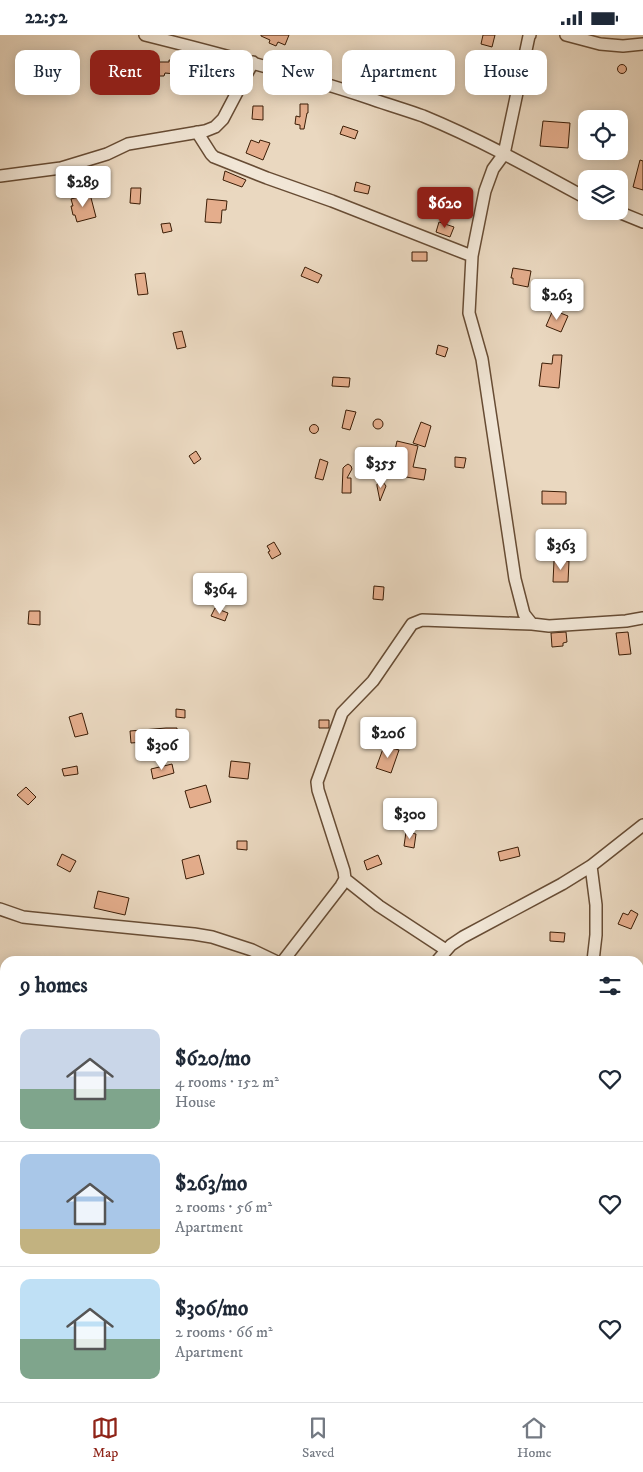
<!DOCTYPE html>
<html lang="en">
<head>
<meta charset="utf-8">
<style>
	:root { --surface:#fff; --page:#f6f6f7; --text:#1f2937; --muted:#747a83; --line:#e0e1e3; --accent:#8f2418 }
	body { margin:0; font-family:"IM FELL DW Pica",serif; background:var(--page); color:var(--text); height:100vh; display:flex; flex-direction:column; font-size:19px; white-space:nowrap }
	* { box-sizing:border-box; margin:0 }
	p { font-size:16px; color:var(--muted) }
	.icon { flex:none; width:28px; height:28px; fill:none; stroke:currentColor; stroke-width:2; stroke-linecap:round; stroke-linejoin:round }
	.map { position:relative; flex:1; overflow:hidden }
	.sheet { position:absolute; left:0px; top:921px; width:644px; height:446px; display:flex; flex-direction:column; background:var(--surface); border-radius:15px 15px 0 0; box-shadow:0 2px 12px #0003 }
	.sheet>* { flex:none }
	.banner { position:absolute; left:15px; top:15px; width:614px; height:45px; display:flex; gap:10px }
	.controls { position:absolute; left:578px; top:75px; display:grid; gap:10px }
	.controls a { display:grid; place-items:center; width:50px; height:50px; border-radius:10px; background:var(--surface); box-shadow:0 2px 12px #0003; font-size:25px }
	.price { position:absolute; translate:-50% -42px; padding:0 11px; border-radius:5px; background:#fff; color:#222; font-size:16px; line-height:32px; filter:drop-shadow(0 1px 2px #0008) }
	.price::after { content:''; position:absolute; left:50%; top:30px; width:15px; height:11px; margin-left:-8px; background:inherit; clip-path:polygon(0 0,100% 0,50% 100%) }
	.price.active { background:var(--accent); color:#fff }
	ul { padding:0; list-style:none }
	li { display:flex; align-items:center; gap:15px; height:125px; padding:0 20px }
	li+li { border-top:1px solid var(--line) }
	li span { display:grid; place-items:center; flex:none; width:140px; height:100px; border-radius:10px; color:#555 }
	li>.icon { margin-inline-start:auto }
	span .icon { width:60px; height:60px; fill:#fffc; stroke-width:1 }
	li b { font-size:21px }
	h2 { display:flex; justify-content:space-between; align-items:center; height:60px; padding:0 20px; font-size:21px }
	.pill { padding:0 18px; border-radius:10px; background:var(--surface); box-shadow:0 2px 12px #0003; font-size:18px; line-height:45px }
	.pill.active { background:var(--accent); color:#fff }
	.status { display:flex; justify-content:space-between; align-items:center; height:35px; padding:0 25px; background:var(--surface); direction:ltr }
	.status svg { height:14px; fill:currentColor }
	.tabs { display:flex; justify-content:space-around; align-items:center; height:70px; border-top:1px solid var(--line); background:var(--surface); font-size:14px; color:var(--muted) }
	.tabs a { display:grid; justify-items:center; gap:2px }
	.tabs .active { color:var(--accent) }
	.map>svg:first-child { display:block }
	.building { fill:#e4ad8c; stroke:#3b1d06 }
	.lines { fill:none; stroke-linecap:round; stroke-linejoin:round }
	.street-casing { stroke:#674c34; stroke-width:14 }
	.street { stroke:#f1e6d6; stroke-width:11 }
</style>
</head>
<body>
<div class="status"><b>22:52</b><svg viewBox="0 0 49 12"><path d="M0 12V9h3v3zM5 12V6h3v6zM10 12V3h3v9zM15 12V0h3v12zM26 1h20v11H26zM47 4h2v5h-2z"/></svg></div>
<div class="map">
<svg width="643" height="1367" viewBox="0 0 643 1367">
	<rect width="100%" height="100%" fill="#ead8c0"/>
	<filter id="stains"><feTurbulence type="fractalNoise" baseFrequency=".004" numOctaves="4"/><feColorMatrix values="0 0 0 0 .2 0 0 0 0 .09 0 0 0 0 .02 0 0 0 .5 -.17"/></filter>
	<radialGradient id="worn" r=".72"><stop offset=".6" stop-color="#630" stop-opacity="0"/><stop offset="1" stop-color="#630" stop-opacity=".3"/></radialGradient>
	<!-- building -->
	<path class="building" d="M261 0H289L285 10 278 7 276 11 269 8 270 5 261 1Z
		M483 0H495L492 12 481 9Z
		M36 16 56 18 54 32 35 29Z
		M120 23H132L131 41 119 40Z
		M169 25 188 26 187 40 165 38 164 41H156V27H169Z
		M617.5 34a4.5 4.5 0 1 1 9 0a4.5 4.5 0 1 1-9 0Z
		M300 69H308V78H307L304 94H300V90L295 89 296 81 300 82Z
		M253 71H263V85L252 84Z
		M543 86 570 88 568 113 540 111Z
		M343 91 358 96 355 104 340 99Z
		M251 105 259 108 260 105 270 108 263 125 246 118Z
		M640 125 643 126V155L633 152Z
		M225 136 246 145 242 152 223 145Z
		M356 147 370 151 368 159 354 156Z
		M131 153H141L140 169 130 168Z
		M90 159 96 182 77 187 75 180H73L71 171H73L71 164Z
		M207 164 227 166 226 175H222L221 188 205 187Z
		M439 187 454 192 450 202 436 197Z
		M170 188 172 196 163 198 161 189Z
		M412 217H427V226H412Z
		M305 232 322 240 318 248 301 241Z
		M513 233 531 236 528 252 513 249V243H511Z
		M145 238 148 259 138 260 135 239Z
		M553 275 568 281 561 297 546 291Z
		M182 296 186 312 177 314 173 298Z
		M438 310 448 313 445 322 436 319Z
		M553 320H562L559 353 539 351 542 328 552 329Z
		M333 342 350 343 349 352 332 351Z
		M346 375 356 377 350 395 342 393Z
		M373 389a5 5 0 1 1 10 0a5 5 0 1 1-10 0Z
		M421 387 431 391 425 412 413 408Z
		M309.5 394a4.5 4.5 0 1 1 9 0a4.5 4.5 0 1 1-9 0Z
		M397 406 418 411 413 432 426 434 424 445 400 441 403 417 395 415Z
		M196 416 201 424 194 429 189 421Z
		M455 422 466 423 464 433 455 432Z
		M320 424 328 427 323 445 315 443Z
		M348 429 351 431 352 434 347 443H351V458H342L343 433 345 431Z
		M380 447H383L386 451 380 466 377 451V449Z
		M542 456 566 457V469H542Z
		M274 507 281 519 272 524 268 517 270 516 267 511Z
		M554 526H569L568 547H553Z
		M374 551 384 552 383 565 373 564Z
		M215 573 228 578 225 586 211 581Z
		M29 576H40V590L28 589Z
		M566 597 567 607 563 608V611L552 612 551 598Z
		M628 597 631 619 619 620 616 598Z
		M176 674 185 675V683L176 682Z
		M82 678 88 699 75 702 69 682Z
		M319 685H329V693H319Z
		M166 693H177V708H167V705L131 708 130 696Z
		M384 711 399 715 391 738 376 733Z
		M231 726 250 728 248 744 229 742Z
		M172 729 174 738 153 744 151 734Z
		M77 731 78 739 64 741 62 734Z
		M206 750 211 767 190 773 185 756Z
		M26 752 36 762 28 770 17 760Z
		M406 797 416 799 414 813 404 811Z
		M237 806H247V815L237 814Z
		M518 812 520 821 500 826 498 817Z
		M62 819 76 826 70 837 57 830Z
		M199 820 204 839 186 844 182 825Z
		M378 820 382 829 367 835 364 826Z
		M98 856 129 863 125 880 94 873Z
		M631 875 638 879 631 894 618 889 623 878 628 880Z
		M550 897 565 898 564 907 550 906Z"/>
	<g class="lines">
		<!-- street casing -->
		<g class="street-casing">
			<path id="street" d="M145 0C221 19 297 39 372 64 389 70 406 75 423 81 479 104 533 134 586 163
				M530 0 529 1 504 119 493 134 485 156 472 221 469 278 482 324 515 544 524 579 532 589 549 591 626 586 643 583
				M566 0 600 9 623 11 643 9
				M197 97 211 119 214 122 267 143 332 166 472 221
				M0 141 61 133 107 119 128 109 205 96 215 92 223 84 253 27
				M616 176 643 187
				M591 831 596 870V900L593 926
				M345 844 379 871 446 915
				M0 874 23 882 32 883 194 899 212 902 252 915 275 926
				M283 926 341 851 345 844 344 836 318 755 317 747 342 678 373 646 412 589 422 585 532 589
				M437 926 451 910 463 902 562 849 591 831 643 790
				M639 990H643
				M633 1362 634 1367"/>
		</g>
		<!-- street -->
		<use href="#street" class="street"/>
	</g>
	<rect width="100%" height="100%" filter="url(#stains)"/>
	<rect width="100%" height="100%" fill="url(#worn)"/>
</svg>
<div class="controls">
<a><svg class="icon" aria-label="locate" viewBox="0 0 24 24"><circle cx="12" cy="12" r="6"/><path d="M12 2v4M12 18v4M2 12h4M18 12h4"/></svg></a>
<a><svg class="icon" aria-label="layers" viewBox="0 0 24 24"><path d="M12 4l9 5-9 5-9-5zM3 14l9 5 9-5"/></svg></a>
</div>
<b class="price" style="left:83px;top:173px">$289</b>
<b class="price active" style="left:445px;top:194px">$620</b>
<b class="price" style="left:557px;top:286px">$263</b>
<b class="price" style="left:381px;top:454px">$355</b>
<b class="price" style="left:561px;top:536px">$363</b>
<b class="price" style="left:220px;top:580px">$364</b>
<b class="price" style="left:388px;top:724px">$206</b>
<b class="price" style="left:162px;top:736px">$306</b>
<b class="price" style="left:410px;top:805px">$300</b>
<div class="banner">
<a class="pill">Buy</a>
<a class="pill active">Rent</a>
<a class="pill">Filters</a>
<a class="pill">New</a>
<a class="pill">Apartment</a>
<a class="pill">House</a>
</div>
<section class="sheet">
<h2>9 homes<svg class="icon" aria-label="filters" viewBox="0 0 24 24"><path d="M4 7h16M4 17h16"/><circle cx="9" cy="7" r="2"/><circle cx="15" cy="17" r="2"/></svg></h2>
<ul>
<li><span style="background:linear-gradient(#c9d6e8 60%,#7fa58c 0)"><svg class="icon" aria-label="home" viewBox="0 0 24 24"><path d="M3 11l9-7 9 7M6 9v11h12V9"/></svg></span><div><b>$620/mo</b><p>4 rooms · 152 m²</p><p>House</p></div><svg class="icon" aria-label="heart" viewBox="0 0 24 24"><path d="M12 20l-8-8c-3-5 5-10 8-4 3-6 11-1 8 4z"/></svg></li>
<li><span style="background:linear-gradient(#a9c7e8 75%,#c2b280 0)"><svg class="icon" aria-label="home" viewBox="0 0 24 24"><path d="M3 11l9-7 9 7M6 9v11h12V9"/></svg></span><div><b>$263/mo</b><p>2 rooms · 56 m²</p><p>Apartment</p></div><svg class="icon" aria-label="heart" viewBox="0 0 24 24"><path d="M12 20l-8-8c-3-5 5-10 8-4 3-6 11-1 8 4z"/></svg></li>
<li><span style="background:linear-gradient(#bfe0f5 60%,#7fa58c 0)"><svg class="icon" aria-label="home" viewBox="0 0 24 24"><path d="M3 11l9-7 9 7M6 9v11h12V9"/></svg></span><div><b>$306/mo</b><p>2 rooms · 66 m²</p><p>Apartment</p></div><svg class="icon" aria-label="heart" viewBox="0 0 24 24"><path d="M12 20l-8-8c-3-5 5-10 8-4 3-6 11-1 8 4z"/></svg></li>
</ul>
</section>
</div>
<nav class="tabs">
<a class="active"><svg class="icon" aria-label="map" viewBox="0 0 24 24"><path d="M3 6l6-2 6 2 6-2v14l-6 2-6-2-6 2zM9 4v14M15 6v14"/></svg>Map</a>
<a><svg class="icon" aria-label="saved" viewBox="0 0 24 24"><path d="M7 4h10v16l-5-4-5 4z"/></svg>Saved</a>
<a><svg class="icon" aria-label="home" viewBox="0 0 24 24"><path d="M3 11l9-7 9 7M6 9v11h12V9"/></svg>Home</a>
</nav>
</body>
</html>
